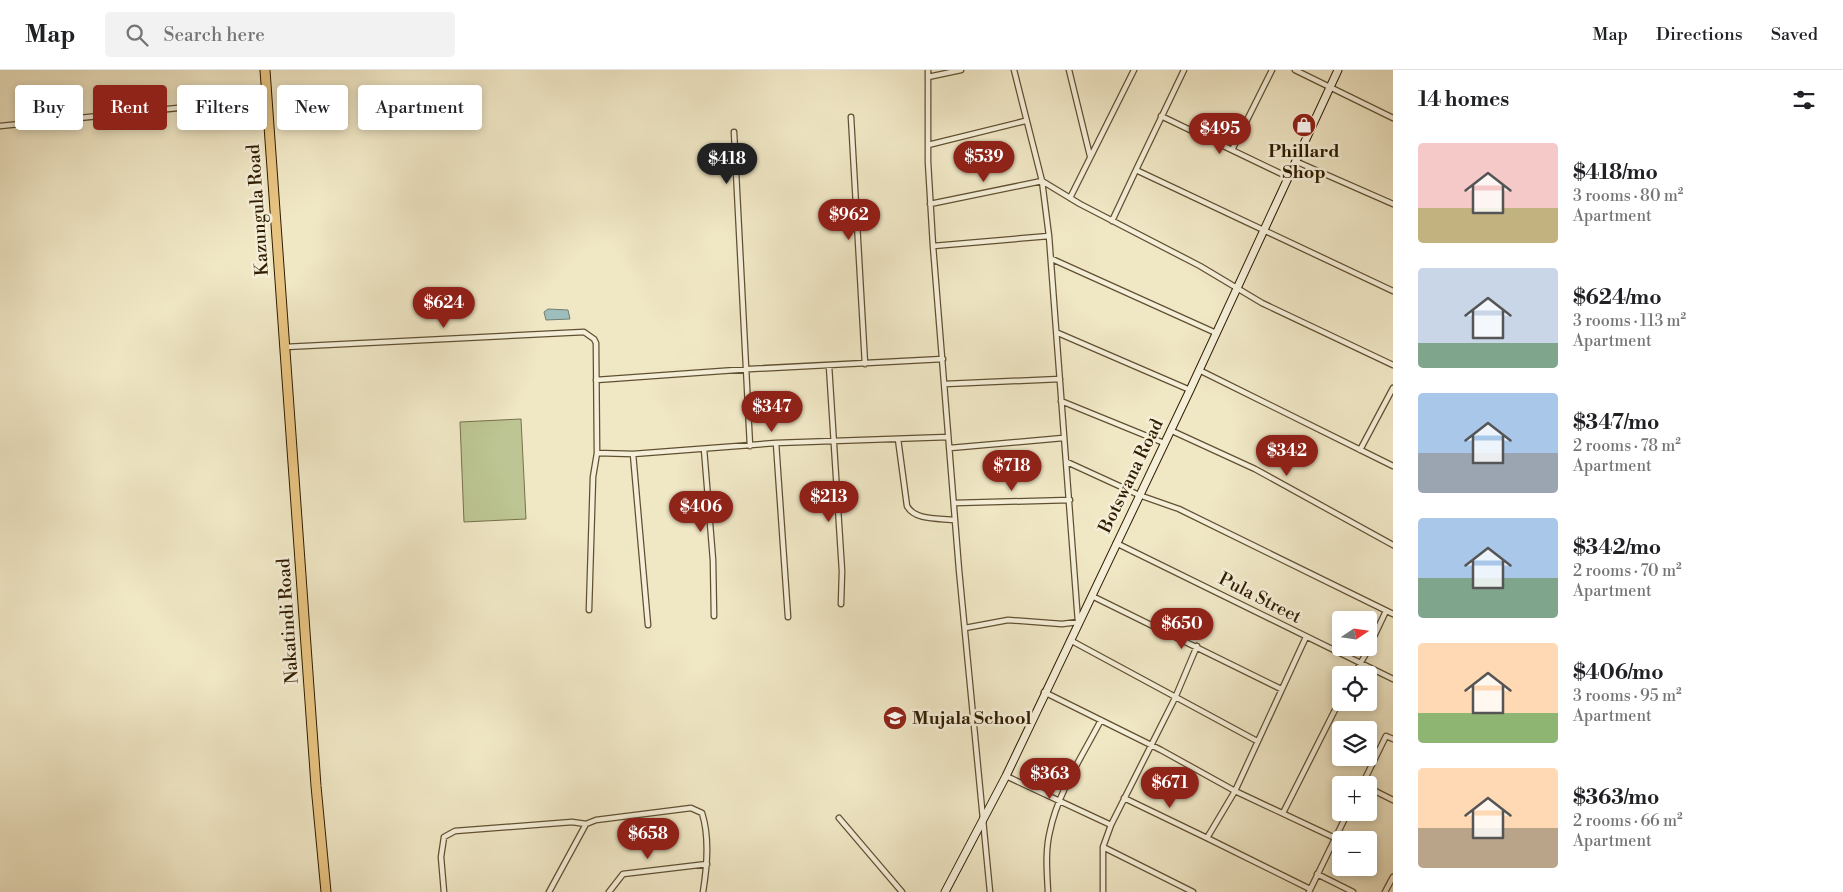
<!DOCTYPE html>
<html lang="en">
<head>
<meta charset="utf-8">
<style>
	:root { --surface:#fff; --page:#f2f2f2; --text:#202124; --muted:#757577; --line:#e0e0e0; --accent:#8f2418 }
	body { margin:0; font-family:"Libre Bodoni",serif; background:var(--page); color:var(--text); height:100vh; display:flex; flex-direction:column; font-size:19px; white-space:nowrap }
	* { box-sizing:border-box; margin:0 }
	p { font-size:16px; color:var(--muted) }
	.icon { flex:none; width:28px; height:28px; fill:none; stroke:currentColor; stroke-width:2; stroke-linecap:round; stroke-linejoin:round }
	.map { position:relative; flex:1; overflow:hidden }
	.details { display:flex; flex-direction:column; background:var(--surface); width:450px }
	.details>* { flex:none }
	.hud { position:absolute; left:15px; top:15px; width:475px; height:45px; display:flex; gap:10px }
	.needle { width:32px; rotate:77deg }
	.buttons { position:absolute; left:1332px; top:541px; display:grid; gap:10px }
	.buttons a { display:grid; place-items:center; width:45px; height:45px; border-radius:5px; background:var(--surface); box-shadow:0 2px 8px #0003; font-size:25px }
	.price { position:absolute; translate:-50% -42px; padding:0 11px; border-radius:18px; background:var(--accent); color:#fff; font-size:16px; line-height:32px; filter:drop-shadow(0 1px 2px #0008) }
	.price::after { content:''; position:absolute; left:50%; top:30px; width:15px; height:11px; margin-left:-8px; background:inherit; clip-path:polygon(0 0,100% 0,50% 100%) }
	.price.on { background:#222; color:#fff }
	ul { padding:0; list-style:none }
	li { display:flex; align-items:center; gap:15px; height:125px; padding:0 25px }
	li span { display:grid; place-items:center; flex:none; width:140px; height:100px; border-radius:5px; color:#555 }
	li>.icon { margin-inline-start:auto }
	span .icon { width:60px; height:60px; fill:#fffc; stroke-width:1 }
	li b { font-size:21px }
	h2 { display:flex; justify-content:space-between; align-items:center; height:60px; padding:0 25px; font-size:21px }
	.tag { padding:0 18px; border-radius:5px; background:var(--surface); box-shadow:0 2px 8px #0003; font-size:18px; line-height:45px }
	.tag.on { background:var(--accent); color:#fff }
	header { display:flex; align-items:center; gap:30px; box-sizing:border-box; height:70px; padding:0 25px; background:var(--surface); border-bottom:1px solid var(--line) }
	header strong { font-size:24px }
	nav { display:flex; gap:28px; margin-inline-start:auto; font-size:18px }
	.search { width:350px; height:45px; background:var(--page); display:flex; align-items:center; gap:12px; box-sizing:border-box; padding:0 18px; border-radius:5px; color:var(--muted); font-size:19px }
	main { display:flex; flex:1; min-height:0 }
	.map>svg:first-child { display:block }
	.green { fill:#bcc593; stroke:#76714a }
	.water { fill:#9dbebd; stroke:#717e71 }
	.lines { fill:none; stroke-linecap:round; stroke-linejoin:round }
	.street-casing { stroke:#605031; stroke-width:7 }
	.secondary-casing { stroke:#301d00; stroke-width:9 }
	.highway-casing { stroke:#301d00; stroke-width:11 }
	.street { stroke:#f5efd9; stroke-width:4.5 }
	.secondary { stroke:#f5efd9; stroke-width:7 }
	.highway { stroke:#e8c482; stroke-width:9 }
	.labels { text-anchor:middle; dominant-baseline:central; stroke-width:5; stroke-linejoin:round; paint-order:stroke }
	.poi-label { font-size:18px; font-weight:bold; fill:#301d00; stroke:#f5efd9 }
	.street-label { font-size:18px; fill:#301d00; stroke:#f5efd9 }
</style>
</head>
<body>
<header>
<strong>Map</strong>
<div class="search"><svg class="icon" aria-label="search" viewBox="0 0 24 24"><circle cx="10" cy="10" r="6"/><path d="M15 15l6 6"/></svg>Search here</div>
<nav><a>Map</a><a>Directions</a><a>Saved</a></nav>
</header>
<main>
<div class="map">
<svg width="1393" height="822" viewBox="0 0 1393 822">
	<rect width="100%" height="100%" fill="#f0e7c5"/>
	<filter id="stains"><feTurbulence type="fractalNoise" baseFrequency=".004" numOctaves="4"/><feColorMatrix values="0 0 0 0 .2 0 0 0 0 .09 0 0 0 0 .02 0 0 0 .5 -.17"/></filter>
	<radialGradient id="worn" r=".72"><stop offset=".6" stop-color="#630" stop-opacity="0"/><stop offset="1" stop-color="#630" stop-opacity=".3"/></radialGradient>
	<!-- green -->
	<path class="green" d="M521 349 526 449 464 452 460 352Z"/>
	<!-- water -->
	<path class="water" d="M548 239 568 240 570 249 546 250 544 242Z"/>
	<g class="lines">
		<!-- street casing -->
		<g class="street-casing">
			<path id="street" d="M928 0V92L933 176 959 500 990 822
				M1069 0 1090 86
				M1295 0 1393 48
				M928 7 961 0
				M1161 46 1288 107
				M851 47 865 294
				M0 56 267 29
				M734 62 750 376
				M928 75 1025 51
				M1232 80 1272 0
				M1295 91 1393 134
				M1136 100 1184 0
				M1070 128 1134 0
				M930 134 1042 111 1080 134 1200 196 1262 233 1393 295
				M1112 151 1136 100 1393 221
				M933 176 1049 166
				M1052 189 1216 263
				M1058 263 1190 320
				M285 277 584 262 594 269 596 273 597 383 593 407 589 540
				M829 296 842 501 841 534
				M1199 300 1393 396
				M596 310 750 299 943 289
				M945 314 1060 309
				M1061 331 1164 373
				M1170 360 1255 399 1393 475
				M898 369 907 436C915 451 940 448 955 450
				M776 373 788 547
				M950 378 1063 368
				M704 379 713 490 714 546
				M1360 380 1393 318
				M597 383 633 384 776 373 948 367
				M633 384 648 555
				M1067 392 1139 425 1179 439 1393 544
				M955 433 1070 430
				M1116 473 1393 609
				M1092 526 1281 619
				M965 558 1008 550 1062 554 1078 552 1049 166 1042 111 1014 0
				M1306 567 1235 721 1207 768 1310 819
				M1070 570 1257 671
				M1369 577 1386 541
				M1354 605 1369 578
				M1044 622 1161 680 1235 721 1335 768
				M1006 706 1111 755
				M1362 715 1386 666 1393 669
				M1369 718 1393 730
				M1124 728 1207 768
				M1283 743 1341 628
				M839 748 902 822
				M1103 777 1193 822
				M1317 804 1353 822
				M444 822 441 787 444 767 455 761 572 752 586 754
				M549 822 586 754 596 750 691 738 702 743C710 768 707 797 703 822
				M609 822 623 804 707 794
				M1048 822C1047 802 1045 781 1050 761 1058 722 1083 685 1101 650
				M1103 822V777L1111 755 1175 628 1197 576
				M1309 822 1348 742
				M1385 822 1393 807"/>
		</g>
		<!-- secondary casing -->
		<g class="secondary-casing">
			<path id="secondary" d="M945 822 1006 706 1190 320 1338 0"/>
		</g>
		<!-- highway casing -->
		<g class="highway-casing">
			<path id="highway" d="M265 0 316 716 326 822"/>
		</g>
		<!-- street -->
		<use href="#street" class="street"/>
		<!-- secondary -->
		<use href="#secondary" class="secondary"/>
		<!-- highway -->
		<use href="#highway" class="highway"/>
	</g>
	<!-- icons -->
	<defs>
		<g id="shop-disc" transform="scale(1.25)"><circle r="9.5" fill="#8f2418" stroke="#f5efd9"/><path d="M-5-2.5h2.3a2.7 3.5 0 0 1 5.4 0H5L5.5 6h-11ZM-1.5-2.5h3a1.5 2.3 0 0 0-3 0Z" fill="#fff"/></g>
		<g id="school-disc" transform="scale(1.25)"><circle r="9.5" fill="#8f2418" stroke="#f5efd9"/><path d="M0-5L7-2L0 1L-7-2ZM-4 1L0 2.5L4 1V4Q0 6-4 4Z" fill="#fff"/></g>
	</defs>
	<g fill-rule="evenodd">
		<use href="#shop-disc" x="1304" y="55"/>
		<use href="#school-disc" x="895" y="648"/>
	</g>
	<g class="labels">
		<!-- poi labels -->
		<g class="poi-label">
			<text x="1304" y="81">Phillard<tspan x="1304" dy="21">Shop</tspan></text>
			<text x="912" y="648" text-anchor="start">Mujala School</text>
		</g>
		<!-- street labels -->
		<g class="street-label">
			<text transform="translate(258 140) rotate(-94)">Kazungula Road</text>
			<text transform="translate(1131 406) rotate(-64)">Botswana Road</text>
			<text transform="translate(1260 528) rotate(27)">Pula Street</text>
			<text transform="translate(288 551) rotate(-94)">Nakatindi Road</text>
		</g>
	</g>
	<rect width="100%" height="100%" filter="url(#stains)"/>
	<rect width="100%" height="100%" fill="url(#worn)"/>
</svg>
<div class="buttons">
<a><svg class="needle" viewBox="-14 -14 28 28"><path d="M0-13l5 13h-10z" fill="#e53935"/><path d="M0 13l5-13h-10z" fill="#757577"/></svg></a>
<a><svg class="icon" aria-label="locate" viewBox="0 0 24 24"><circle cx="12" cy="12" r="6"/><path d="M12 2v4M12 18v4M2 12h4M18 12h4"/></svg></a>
<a><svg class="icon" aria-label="layers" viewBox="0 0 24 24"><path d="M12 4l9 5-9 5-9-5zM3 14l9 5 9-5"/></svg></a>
<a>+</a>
<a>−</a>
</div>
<b class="price" style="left:1220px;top:85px">$495</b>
<b class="price" style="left:984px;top:113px">$539</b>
<b class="price on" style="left:727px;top:115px">$418</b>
<b class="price" style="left:849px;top:171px">$962</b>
<b class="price" style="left:444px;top:259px">$624</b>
<b class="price" style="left:772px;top:363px">$347</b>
<b class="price" style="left:1287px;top:407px">$342</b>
<b class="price" style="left:1012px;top:422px">$718</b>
<b class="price" style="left:829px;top:453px">$213</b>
<b class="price" style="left:701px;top:463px">$406</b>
<b class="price" style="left:1182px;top:580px">$650</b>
<b class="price" style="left:1050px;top:730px">$363</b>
<b class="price" style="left:1170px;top:739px">$671</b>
<b class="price" style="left:648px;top:790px">$658</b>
<div class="hud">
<a class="tag">Buy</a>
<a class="tag on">Rent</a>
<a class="tag">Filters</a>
<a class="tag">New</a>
<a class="tag">Apartment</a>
</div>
</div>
<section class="details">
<h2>14 homes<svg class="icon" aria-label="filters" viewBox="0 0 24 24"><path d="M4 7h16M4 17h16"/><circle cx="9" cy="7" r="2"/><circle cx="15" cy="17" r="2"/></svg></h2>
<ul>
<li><span style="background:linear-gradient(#f6c9c9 65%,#c2b280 0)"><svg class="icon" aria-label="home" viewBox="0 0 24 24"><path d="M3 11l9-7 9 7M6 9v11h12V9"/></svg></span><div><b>$418/mo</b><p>3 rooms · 80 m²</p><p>Apartment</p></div></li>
<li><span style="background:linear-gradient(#c9d6e8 75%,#7fa58c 0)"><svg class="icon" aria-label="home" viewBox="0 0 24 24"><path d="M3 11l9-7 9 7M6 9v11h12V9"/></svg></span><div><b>$624/mo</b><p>3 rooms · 113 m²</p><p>Apartment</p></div></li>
<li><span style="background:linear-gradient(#a9c7e8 60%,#9aa5b1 0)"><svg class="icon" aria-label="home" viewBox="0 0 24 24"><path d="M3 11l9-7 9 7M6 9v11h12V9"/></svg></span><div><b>$347/mo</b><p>2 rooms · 78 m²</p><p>Apartment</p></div></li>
<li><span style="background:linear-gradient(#a9c7e8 60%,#7fa58c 0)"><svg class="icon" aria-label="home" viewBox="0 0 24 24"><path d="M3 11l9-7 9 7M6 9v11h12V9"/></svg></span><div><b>$342/mo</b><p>2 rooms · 70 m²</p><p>Apartment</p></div></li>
<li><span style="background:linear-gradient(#ffd9b3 70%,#8fb573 0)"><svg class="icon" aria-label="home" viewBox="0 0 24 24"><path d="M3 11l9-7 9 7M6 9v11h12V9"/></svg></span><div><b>$406/mo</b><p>3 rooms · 95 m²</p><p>Apartment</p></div></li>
<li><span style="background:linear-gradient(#ffd9b3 60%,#b9a48a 0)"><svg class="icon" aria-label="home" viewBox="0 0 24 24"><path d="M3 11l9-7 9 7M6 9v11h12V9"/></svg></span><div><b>$363/mo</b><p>2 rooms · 66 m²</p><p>Apartment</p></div></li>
</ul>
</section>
</main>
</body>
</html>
